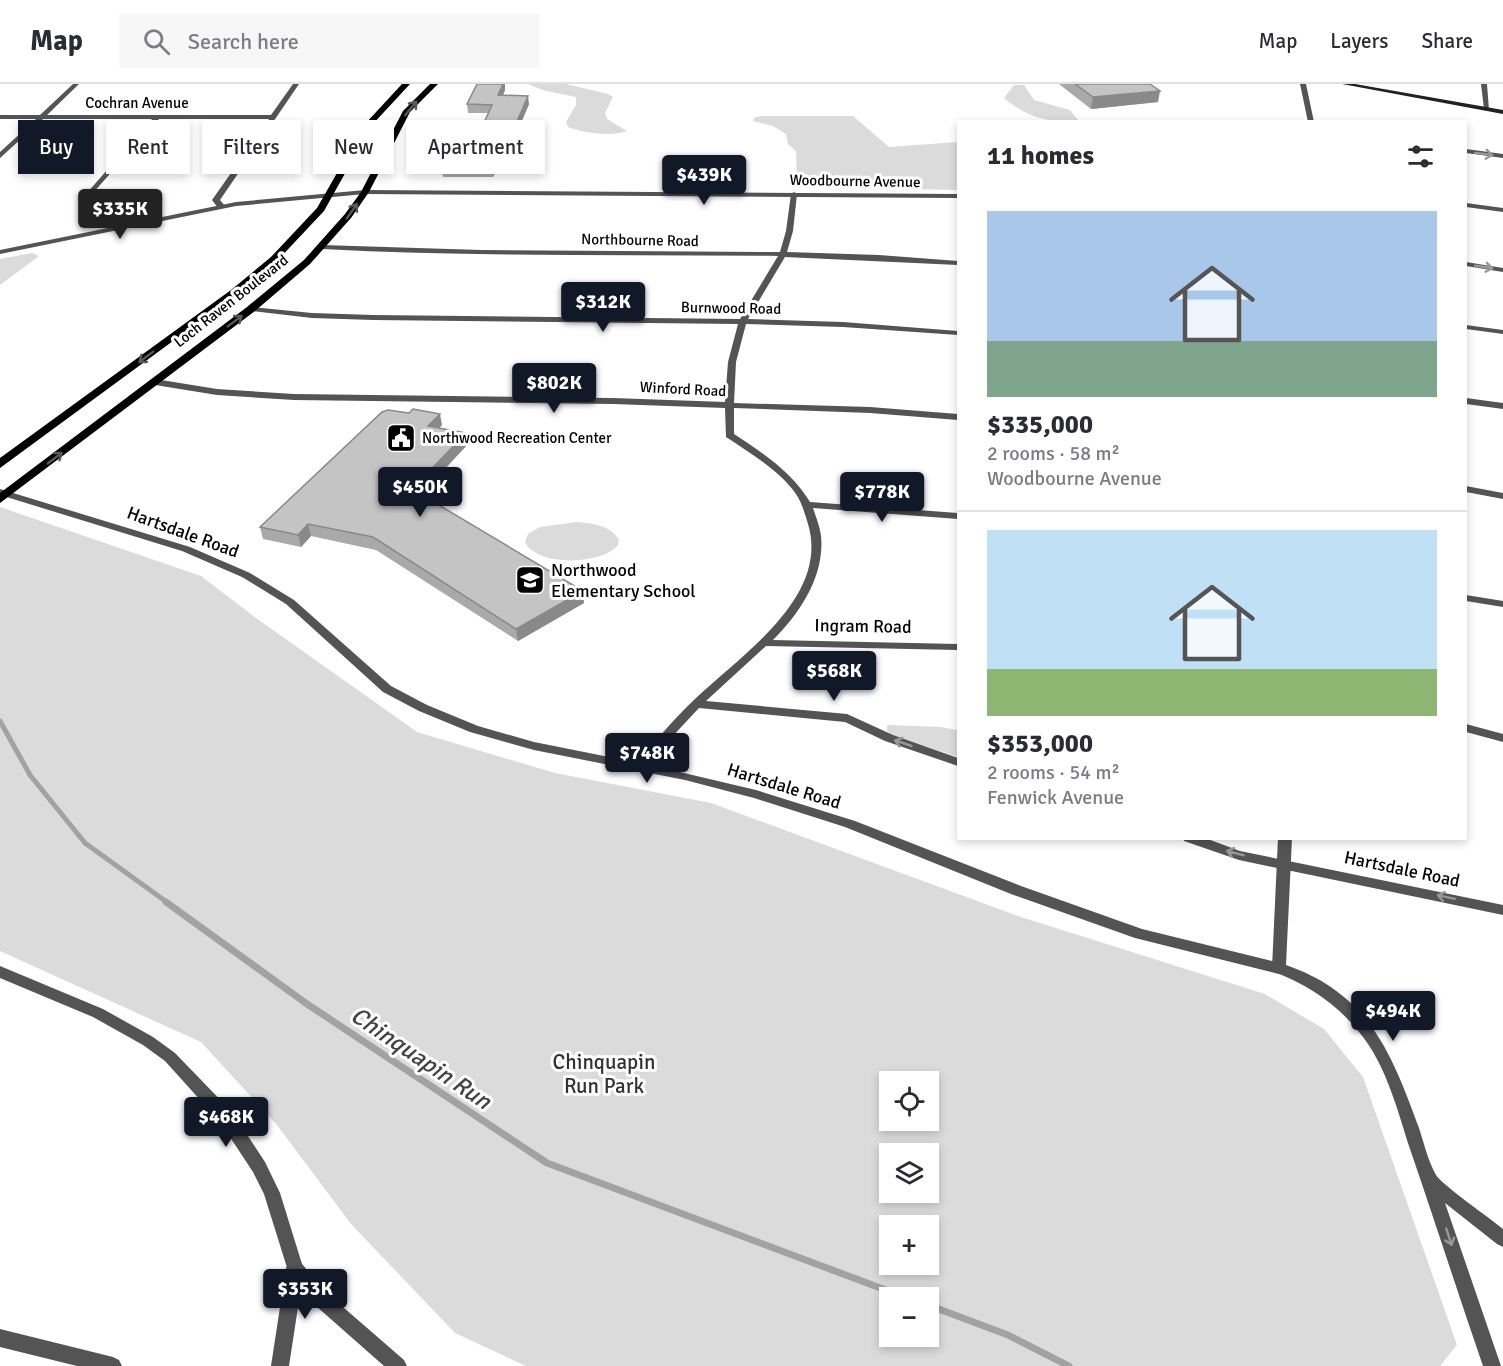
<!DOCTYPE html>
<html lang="en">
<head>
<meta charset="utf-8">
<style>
	:root { --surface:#fff; --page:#f7f7f7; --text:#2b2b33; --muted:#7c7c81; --line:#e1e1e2; --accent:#111827 }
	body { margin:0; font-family:Signika,sans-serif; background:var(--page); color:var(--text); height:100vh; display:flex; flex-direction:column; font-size:22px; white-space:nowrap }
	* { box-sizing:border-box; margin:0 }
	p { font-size:20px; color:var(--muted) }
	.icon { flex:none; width:33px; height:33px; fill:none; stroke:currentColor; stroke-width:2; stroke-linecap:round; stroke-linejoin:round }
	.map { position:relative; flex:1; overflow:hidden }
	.panel { position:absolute; left:957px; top:36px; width:510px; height:720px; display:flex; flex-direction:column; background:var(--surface); border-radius:0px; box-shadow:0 3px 9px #0003 }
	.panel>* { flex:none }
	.hud { position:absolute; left:18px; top:36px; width:570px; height:54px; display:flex; gap:12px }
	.controls { position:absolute; left:879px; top:987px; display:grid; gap:12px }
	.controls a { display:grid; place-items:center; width:60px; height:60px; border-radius:0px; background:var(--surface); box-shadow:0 3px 9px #0003; font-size:30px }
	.price { position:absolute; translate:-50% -51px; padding:0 14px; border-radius:6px; background:var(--accent); color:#fff; font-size:20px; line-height:39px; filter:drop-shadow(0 2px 3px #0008) }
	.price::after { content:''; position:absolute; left:50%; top:36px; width:18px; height:14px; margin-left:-9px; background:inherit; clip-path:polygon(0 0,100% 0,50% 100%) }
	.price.selected { background:#222; color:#fff }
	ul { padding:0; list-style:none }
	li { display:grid; align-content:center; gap:12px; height:318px; padding:0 30px }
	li+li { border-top:2px solid var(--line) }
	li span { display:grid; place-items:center; height:186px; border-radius:0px; color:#555 }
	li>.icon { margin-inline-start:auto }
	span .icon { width:108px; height:108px; fill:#fffc; stroke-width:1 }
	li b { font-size:26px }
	h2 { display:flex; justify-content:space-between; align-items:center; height:72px; padding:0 30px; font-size:26px }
	.tag { padding:0 21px; border-radius:0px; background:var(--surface); box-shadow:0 3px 9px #0003; font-size:21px; line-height:54px }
	.tag.selected { background:var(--accent); color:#fff }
	header { display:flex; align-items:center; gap:36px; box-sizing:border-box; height:84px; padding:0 30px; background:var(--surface); border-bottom:2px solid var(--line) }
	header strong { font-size:28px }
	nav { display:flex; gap:33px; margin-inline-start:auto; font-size:21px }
	.search { width:420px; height:54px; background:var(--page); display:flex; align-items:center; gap:15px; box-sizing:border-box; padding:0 21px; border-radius:0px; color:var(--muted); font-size:22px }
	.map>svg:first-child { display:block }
	.green { fill:#dbdbdb; fill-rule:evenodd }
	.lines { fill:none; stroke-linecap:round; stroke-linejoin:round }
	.stream-far1 { stroke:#a2a2a2; stroke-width:5 }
	.stream { stroke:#a2a2a2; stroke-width:7 }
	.minor { fill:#545454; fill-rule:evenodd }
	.tertiary { fill:#545454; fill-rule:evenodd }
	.secondary { fill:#212121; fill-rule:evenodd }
	.primary { fill:#000; fill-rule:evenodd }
	.wall { fill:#a9a9a9 }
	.shaded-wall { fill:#898989 }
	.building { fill:#c4c4c4; stroke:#898989; stroke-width:1.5 }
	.oneway { stroke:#595959 }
	.oneway2 { stroke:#989898 }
	.labels { text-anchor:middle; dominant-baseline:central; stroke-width:6; stroke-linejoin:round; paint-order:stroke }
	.far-street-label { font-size:15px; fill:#000; stroke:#fff }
	.far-poi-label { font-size:15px; fill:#000; stroke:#fff; text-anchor:start }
	.street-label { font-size:18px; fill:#000; stroke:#fff }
	.poi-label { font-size:18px; fill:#000; stroke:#fff; text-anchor:start }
	.near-park-label { font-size:21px; fill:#323232; stroke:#fff }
	.near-water-label { font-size:24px; font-style:italic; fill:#434343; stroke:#fff }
</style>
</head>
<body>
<header>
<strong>Map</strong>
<div class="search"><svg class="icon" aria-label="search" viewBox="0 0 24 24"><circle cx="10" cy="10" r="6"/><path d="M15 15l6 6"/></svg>Search here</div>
<nav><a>Map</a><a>Layers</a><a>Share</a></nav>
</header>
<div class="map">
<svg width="1503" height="1282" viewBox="0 0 1503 1282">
	<rect width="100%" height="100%" fill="#fff"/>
	<!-- green -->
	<path class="green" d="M528 0H566L608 10 613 13 605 29 607 35 627 47C611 53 584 49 568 43L566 38 576 21V13L542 6Z
		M1014 1H1024L1034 16 1070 26 1079 37C1048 38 1029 35 1004 14Z
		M761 32H853L889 63 958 58V106L804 103 797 98 796 67 788 60 786 50 773 42 753 37 754 34Z
		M32 169 39 172 0 201V175Z
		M0 423 201 492 256 534 417 648 555 689 711 719 1018 832 1265 910 1324 945 1363 993 1457 1261 1440 1282H526L455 1249 351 1140 277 1041 201 958 0 867ZM890 998H928V1036H890ZM890 1070H928V1108H890ZM890 1142H928V1180H890ZM890 1214H928V1252H890Z
		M576 438C591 439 611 441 619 456L618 461C602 481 537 483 525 458L528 450 540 443Z
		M887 641 940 643 958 646V673L892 651 887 647Z"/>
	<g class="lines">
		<!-- stream-far1 -->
		<path class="stream-far1" d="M0 637 30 691 85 759 168 819"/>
		<!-- stream -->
		<path class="stream" d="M166 818 307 920 547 1079 907 1214
			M928 1221 1008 1251 1069 1282"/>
		<!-- minor -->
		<path class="minor" d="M73 0H79L47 31H271L293 0H299L220 116 225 122 224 124H218L212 116 269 35H159L92 110 93 120 116 142V146H113L86 122V110L152 35H43L0 74V68L36 35H0V31H40Z
			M1481 0H1487L1489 26 1484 25Z
			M1466 65 1503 70V74L1466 69Z
			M794 108 797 110 793 147 787 168 879 171 958 177V181L785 173 748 235 843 238 958 247V251L843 243 746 240 736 278 734 319 870 323 958 330V336L870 329 734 324V350C763 369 792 388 810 418L958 429V435L813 424C816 433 820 443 821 452 825 492 800 529 773 556L958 560V566L766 562 706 617 847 630 893 651 958 674V682L885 657 845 638 699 624 669 656 650 681 756 706 855 737 1021 802 1142 845 1284 880 1286 884 1284 888 1279 890 1135 854 1011 810 845 743 754 714 685 696 534 666 470 648 419 627 383 608 286 520 242 493 182 467 0 411V405L190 463 250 489 294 516 391 602 427 621 478 642 534 658 639 679C656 655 675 634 696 614 741 571 830 513 808 440 805 430 802 419 796 410 779 386 750 369 726 353L725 324 613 320 294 316 217 311 155 301 151 298 155 295 217 305 294 310 613 314 725 318 728 278 738 240 373 236 312 234 251 227 247 225 251 223 312 229 373 231 740 235 778 172C626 170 474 173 322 165L318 163 322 161 481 166 780 168 786 147 791 110Z
			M1466 178 1503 184V188L1466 182Z
			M1466 241 1503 246V250L1466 245Z
			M1466 314 1503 319V325L1466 320Z
			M1466 402 1503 409V415L1466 408Z
			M1466 511 1503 517V523L1466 517Z
			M1466 640 1503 650V658L1466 648Z
			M1183 754H1205L1240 767 1503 821V831L1239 776 1184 757Z
			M295 1176 301 1178 304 1184 289 1282H271L286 1184 289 1178Z"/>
		<!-- tertiary -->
		<path class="tertiary" d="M1300 0H1306L1314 38H1308Z
			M365 106 958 110V114L365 110 236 122 0 170V166L236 118Z
			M1466 119 1503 124V128L1466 123Z
			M1278 754H1292L1286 881C1369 910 1391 968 1419 1044 1424 1059 1428 1077 1436 1091 1441 1100 1491 1135 1503 1145V1163L1497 1160 1445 1119 1501 1282H1483C1458 1210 1435 1137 1410 1065 1397 1025 1386 980 1359 948 1337 920 1307 900 1274 888L1272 884Z
			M0 882 103 925 153 953 175 969 232 1028 265 1078 280 1109 302 1180 328 1210 404 1276 407 1282H384L316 1222 289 1190 264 1110 253 1088 220 1038 165 977 143 961 93 933 0 894Z
			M0 1245 113 1273 119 1276 122 1282H77L0 1263Z"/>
		<!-- secondary -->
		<path class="secondary" d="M1342 0H1355L1503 26V30Z"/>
		<!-- primary -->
		<path class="primary" d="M402 0H410L372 41 324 127 277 177 237 210 0 384V374L231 206 271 173 317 124 365 40Z
			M430 0H438L410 28 369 108 351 134 310 180 255 227 0 419V409L247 223 304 176 345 130 361 108 403 27Z"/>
	</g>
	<!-- wall -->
	<path class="wall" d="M1059 0H1150L1158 18 1091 25Z
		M505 6 503 11 529 20 516 51H503L509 70 499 79 493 93H443L441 84 443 79H421L415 70 413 61 478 52 488 29H468L467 20Z
		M409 329 442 341 439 344 466 349 468 360 421 410 584 519 518 557 376 466 311 452 301 463 263 455 260 443Z"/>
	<!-- shaded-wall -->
	<path class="shaded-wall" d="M503 0H505V6L499 20 498 11Z
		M1160 7 1158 18 1091 25 1093 13Z
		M528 12 529 20 516 51 515 42Z
		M508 61 509 70 499 79 493 93 492 84 498 70Z
		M440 330 442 341 430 353 428 342Z
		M466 349 468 360 415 417 412 405Z
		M308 440 311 452 301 463 298 451Z
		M583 507 584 519 518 557 516 545Z"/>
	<!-- building -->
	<path class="building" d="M477 0H503L498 11 528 12 515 42H499L508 61 498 70 492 84H441L448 70H420L413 61 436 49 478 52 492 21 467 20Z
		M1075 0H1150L1160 7 1093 13Z
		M413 325 440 330 428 342 466 349 412 405 583 507 516 545 373 453 308 440 298 451 260 443 382 328 388 326 409 329Z"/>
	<!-- one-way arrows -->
	<defs><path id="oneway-shaft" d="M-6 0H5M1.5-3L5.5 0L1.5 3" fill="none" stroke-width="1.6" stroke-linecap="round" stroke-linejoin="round" transform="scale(1.5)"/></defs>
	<g class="oneway">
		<use href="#oneway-shaft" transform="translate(411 24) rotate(-51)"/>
		<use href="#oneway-shaft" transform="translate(352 127) rotate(-55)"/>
		<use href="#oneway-shaft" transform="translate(235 237) rotate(-37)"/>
		<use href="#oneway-shaft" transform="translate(146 273) rotate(143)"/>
		<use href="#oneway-shaft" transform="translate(55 374) rotate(-37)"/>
	</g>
	<g class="oneway2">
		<use href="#oneway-shaft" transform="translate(1484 70) rotate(7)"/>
		<use href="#oneway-shaft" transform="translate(1484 183) rotate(8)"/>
		<use href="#oneway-shaft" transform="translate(903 659) rotate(-161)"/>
		<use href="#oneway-shaft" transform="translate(1235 769) rotate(-165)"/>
		<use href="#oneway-shaft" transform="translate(1446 813) rotate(-168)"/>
		<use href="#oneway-shaft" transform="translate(1449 1153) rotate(72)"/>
	</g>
	<!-- icons -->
	<defs>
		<g id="civic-square" transform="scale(1.5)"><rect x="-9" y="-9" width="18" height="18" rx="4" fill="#000" stroke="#fff"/><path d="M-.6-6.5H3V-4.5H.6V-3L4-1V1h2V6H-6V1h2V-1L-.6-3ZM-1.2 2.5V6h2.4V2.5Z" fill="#fff"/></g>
		<g id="school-square" transform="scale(1.5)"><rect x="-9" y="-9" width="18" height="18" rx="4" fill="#000" stroke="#fff"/><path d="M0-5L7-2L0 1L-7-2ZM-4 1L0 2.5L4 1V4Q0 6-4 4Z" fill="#fff"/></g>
	</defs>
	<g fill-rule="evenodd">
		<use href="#civic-square" x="401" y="354"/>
		<use href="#school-square" x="530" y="496"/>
	</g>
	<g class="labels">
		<!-- far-street labels -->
		<g class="far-street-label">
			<text x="137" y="19">Cochran Avenue</text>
			<text transform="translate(855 97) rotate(1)">Woodbourne Avenue</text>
			<text transform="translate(640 156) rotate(1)">Northbourne Road</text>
			<text transform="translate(231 217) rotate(-38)">Loch Raven Boulevard</text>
			<text transform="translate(731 224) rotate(1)">Burnwood Road</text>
			<text transform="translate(683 305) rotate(3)">Winford Road</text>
		</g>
		<!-- far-poi labels -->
		<g class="far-poi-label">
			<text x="422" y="354">Northwood Recreation Center</text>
		</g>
		<!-- street labels -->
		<g class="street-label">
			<text transform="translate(183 448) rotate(20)">Hartsdale Road</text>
			<text transform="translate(863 542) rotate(1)">Ingram Road</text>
			<text transform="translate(784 702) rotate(17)">Hartsdale Road</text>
			<text transform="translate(1402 785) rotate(12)">Hartsdale Road</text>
		</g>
		<!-- poi labels -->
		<g class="poi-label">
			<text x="551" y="486">Northwood<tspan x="551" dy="21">Elementary School</tspan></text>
		</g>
		<!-- near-park labels -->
		<g class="near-park-label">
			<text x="604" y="978">Chinquapin<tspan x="604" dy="24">Run Park</tspan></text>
		</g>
		<!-- near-water labels -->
		<g class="near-water-label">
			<text transform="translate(421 974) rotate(34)">Chinquapin Run</text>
		</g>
	</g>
</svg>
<div class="controls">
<a><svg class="icon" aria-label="locate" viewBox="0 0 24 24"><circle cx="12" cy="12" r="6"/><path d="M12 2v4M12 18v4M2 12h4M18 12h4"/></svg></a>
<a><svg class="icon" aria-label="layers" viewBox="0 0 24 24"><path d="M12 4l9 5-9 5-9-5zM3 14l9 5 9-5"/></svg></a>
<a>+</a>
<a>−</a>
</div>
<b class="price" style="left:704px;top:122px">$439K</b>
<b class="price selected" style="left:120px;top:156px">$335K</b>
<b class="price" style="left:603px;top:249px">$312K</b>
<b class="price" style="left:554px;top:330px">$802K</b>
<b class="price" style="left:420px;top:434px">$450K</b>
<b class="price" style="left:882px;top:439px">$778K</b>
<b class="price" style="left:834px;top:618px">$568K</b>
<b class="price" style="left:647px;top:700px">$748K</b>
<b class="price" style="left:1393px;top:958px">$494K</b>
<b class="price" style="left:226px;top:1064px">$468K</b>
<b class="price" style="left:305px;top:1236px">$353K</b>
<div class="hud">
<a class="tag selected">Buy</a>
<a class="tag">Rent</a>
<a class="tag">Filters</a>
<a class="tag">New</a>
<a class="tag">Apartment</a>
</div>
<section class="panel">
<h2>11 homes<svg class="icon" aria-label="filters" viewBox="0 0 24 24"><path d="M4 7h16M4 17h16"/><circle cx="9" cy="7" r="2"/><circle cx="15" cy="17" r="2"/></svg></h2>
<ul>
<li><span style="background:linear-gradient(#a9c7e8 70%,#7fa58c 0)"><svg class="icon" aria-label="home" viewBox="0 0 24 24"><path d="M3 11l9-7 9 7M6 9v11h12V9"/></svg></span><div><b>$335,000</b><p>2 rooms · 58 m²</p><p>Woodbourne Avenue</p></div></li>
<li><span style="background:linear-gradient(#bfe0f5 75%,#8fb573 0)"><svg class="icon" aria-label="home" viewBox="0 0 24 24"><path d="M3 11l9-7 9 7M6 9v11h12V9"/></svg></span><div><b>$353,000</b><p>2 rooms · 54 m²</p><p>Fenwick Avenue</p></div></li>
</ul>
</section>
</div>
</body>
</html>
